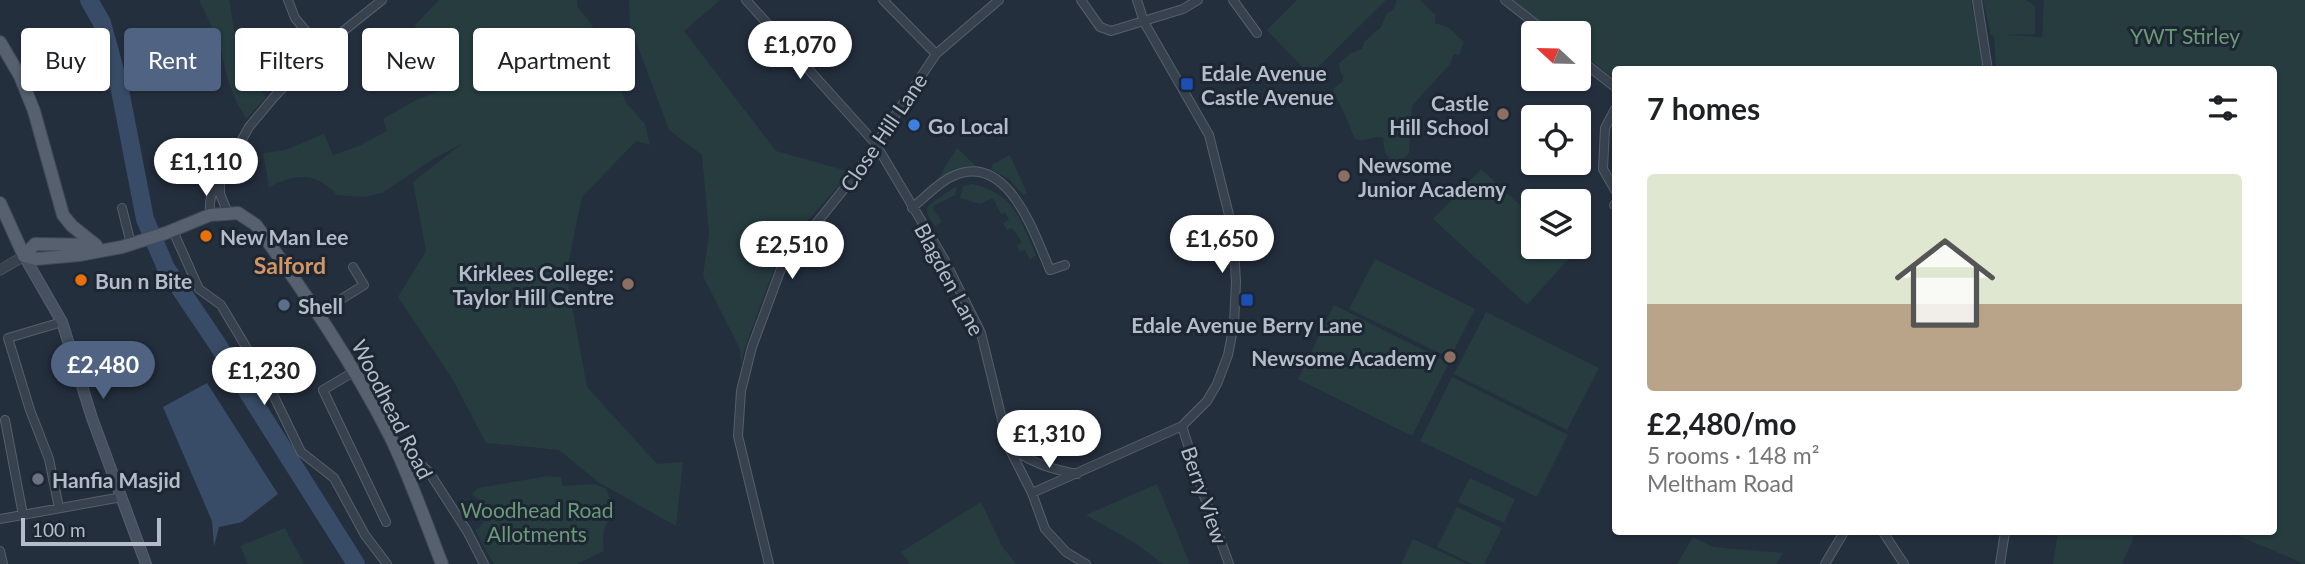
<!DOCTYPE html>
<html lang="en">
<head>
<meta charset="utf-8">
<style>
	:root { --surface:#fff; --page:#f2f2f2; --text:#202124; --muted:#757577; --accent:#506383 }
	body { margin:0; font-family:Lato,sans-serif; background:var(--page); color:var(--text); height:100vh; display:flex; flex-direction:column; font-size:26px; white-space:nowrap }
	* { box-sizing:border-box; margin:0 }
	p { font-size:23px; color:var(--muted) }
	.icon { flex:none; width:38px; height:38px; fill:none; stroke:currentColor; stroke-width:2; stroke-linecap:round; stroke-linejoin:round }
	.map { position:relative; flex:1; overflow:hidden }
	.side { position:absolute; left:1612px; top:66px; width:665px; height:469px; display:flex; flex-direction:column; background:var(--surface); border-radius:7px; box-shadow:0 2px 5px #0004 }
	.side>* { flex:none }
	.banner { position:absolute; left:21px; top:28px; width:665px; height:63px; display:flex; gap:14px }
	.needle { width:46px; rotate:292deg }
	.buttons { position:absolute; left:1521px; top:21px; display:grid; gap:14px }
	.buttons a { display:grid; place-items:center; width:70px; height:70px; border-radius:7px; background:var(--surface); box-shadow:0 2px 5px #0004; font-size:35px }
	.scale { position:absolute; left:21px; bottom:18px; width:140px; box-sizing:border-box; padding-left:7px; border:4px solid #b4bcc9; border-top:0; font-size:19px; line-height:24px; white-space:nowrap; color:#b4bcc9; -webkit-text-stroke:5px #1d2633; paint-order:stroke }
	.price { position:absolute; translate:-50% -60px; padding:0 16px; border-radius:24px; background:#fff; color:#222; font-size:23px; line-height:46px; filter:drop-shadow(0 2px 4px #0008) }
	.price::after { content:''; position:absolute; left:50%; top:42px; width:21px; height:16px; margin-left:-10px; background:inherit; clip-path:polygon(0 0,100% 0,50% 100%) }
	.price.current { background:var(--accent); color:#fff }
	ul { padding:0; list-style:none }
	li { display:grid; align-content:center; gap:14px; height:371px; padding:0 35px }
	li span { display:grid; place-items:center; height:217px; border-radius:7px; color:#555 }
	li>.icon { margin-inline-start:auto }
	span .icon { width:126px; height:126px; fill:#fffc; stroke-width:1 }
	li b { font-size:30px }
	h2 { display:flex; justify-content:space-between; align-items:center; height:84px; padding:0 35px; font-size:30px }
	.chip { padding:0 24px; border-radius:7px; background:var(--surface); box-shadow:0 2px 5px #0004; font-size:24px; line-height:63px }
	.chip.current { background:var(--accent); color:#fff }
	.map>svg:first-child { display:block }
	.green { fill:#263c3f }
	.water { fill:#394c67 }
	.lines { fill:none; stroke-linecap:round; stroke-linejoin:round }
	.river { stroke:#394c67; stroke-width:18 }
	.minor-casing { stroke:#565f6c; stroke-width:10 }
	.tertiary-casing { stroke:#565f6c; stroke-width:11 }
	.secondary-casing { stroke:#565f6c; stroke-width:12 }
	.primary-casing { stroke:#414a57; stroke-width:14 }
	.minor { stroke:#38414e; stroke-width:8 }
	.tertiary { stroke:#38414e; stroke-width:10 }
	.secondary { stroke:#465061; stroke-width:10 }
	.primary { stroke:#56606e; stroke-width:12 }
	.transit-dot { fill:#1a4fb4; stroke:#1d2633; stroke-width:2.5 }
	.education-dot { fill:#8d6e63; stroke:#1d2633; stroke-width:2.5 }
	.shop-dot { fill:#3f7fe0; stroke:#1d2633; stroke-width:2.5 }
	.food-dot { fill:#e8710a; stroke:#1d2633; stroke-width:2.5 }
	.service-dot { fill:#5c6f8a; stroke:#1d2633; stroke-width:2.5 }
	.worship-dot { fill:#6b7280; stroke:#1d2633; stroke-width:2.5 }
	.labels { text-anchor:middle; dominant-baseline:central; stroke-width:6; stroke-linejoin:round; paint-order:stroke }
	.park-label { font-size:21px; fill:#6b9a76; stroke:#1d2633 }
	.poi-label { font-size:21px; font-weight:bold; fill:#b4bcc9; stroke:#1d2633; text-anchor:start }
	.street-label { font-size:21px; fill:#b4bcc9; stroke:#1d2633 }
	.neighbourhood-label { font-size:23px; font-weight:bold; fill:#d59563; stroke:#1d2633 }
</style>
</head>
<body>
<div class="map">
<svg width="2305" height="564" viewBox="0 0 2305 564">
	<rect width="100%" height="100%" fill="#242f3e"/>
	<!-- green -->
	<path class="green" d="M199 0H229L239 60 266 97 246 119 236 101 228 80 219 42Z
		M439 0H577L578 8 592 25 627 104 645 124 650 145 636 141 582 197 566 274 587 387 657 464 683 462 676 526 598 482 559 450 486 443 453 380 398 297 426 251 413 182 463 143 433 159 382 193 364 197 337 195C315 171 296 174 269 187L263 153 285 150 324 134 333 155 359 146 387 131 383 119 416 100 440 91 441 64 405 52 425 38 414 26Z
		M629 0H720L684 31 776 151 851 172 781 250 745 347 741 365 740 349 703 276 709 234 702 155 669 130 630 25Z
		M1297 0H1386L1310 75 1267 30Z
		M1397 0H1420L1436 15 1435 23 1449 28 1464 42 1459 55 1454 54 1450 64 1412 106 1409 153C1402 162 1388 163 1385 151 1383 147 1384 142 1383 138 1373 135 1365 143 1355 139 1348 123 1343 107 1333 93L1334 88 1343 81V76L1340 71 1339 63 1351 53 1362 49 1364 42 1381 27 1387 13 1393 10Z
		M1511 0H1971L1985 70H1615V80L1579 51 1578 33H1555Z
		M1983 0H2026L2035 6V34L2006 35 2042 37 2044 1 2042 0H2305V564L2229 532H2273V70H1996L1994 36 1991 35Z
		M957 148 975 165V167L956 171 934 185Z
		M1010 155 1027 193 1023 195 1009 179 991 169 993 164Z
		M1481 169 1533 217V247H1565L1573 254 1527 305 1433 219Z
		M972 184C1016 194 1019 219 1036 255L1030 260 1025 250 1020 252 1017 246 1022 242 1012 228 1007 230 1003 223 1009 220 1005 212 1001 214 993 198 980 204 960 198 963 186Z
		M955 187 957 189 955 195 933 206V209L942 222 935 226C930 219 924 213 929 205Z
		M1375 259 1475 309 1450 358 1349 309Z
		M1334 305 1449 363 1412 436 1298 379Z
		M1486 312 1599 368 1567 430 1454 374Z
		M1452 377 1568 435 1537 497 1420 441Z
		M548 476 561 477 563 486 595 484 606 489 612 503V517C602 526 602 538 604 551L577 564H494L475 530C485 525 486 517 485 506L472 494 478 488Z
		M1470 478 1515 499 1504 523 1458 502Z
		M1157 484 1190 564H1163L1135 543 1086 515Z
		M981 502 1002 546 1016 564H910L901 552Z
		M1457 507 1502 528 1484 564H1472L1437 547Z
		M285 528 304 564H248L240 546Z
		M2058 532H2136L2122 564H2053Z
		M1693 537 1713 547 1783 553 1776 564H1677Z
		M1413 539 1467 564H1401Z"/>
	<!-- water -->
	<path class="water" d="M207 383 278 494 242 522 219 527 214 546 212 521 163 407Z"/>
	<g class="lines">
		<!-- river -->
		<path class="river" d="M89 0 102 23 119 85 145 219 166 268 216 342 356 564"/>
		<!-- minor casing -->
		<g class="minor-casing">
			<path id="minor" d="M288 0 295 18 321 49
				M746 0 875 143 944 259 981 333 1009 448 1032 493 1045 529 1066 552 1086 564
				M883 0 936 54
				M1081 0 1100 27 1111 31 1183 9 1198 0
				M1233 0 1257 33
				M1505 0 1547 33
				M1977 0 1988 70
				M1578 58 1615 87
				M1615 109 1605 128 1603 169 1615 190
				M1614 205 1615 204
				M122 208 131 244
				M912 208C924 198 937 184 951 177 1007 149 1034 233 1050 270L1065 265
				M228 213 220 194V179L249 127 274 97 321 49 382 0
				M210 215C209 200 211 191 220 179
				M173 231 199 289 221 305 267 382 301 452 334 478 365 535 387 564
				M319 313 364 285 353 267
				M8 338 30 410 49 459 59 508
				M8 338 62 322
				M355 371 323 390 386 522
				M5 420 23 515
				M1182 426 1203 493 1229 564
				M397 443 429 472 467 531 484 564
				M1012 449C1034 464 1051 469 1077 474
				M1032 493 1182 426 1207 401 1217 384 1228 355 1234 324 1236 282 1233 231 1209 135 1144 22 1137 0
				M0 519 122 497
				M1883 532 1904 564
				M0 551 3 564
				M769 564 738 436 741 391 752 347 782 266 856 174 936 54 999 0
				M1825 564 1844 532
				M2000 564 2005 532"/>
		</g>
		<!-- tertiary casing -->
		<g class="tertiary-casing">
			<path id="tertiary" d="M0 270 24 256"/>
		</g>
		<!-- secondary casing -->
		<g class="secondary-casing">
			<path id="secondary" d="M24 256 62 322 92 418 146 564"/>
		</g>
		<!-- primary casing -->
		<g class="primary-casing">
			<path id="primary" d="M0 42 20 76 34 111 63 215 72 226 96 245
				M0 203 24 256
				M24 256 36 259 79 255 122 247 166 233 210 215 238 213 256 225C305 293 352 361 390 436 410 477 425 521 442 564
				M24 256 35 244 95 245"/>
		</g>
		<!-- minor -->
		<use href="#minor" class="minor"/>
		<!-- tertiary -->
		<use href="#tertiary" class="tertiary"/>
		<!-- secondary -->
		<use href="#secondary" class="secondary"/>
		<!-- primary -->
		<use href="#primary" class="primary"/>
	</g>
	<!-- markers -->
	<g class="transit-dot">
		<rect x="1180" y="77" width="14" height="14" rx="3.5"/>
		<rect x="1240" y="293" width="14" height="14" rx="3.5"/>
	</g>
	<g class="education-dot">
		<circle cx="1503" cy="114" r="7"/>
		<circle cx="1344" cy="176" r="7"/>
		<circle cx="628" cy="284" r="7"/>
		<circle cx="1450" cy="357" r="7"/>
	</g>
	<circle class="shop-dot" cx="914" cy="125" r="7"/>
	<g class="food-dot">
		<circle cx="206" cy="236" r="7"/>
		<circle cx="81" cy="280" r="7"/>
	</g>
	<circle class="service-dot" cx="284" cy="305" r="7"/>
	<circle class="worship-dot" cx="38" cy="479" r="7"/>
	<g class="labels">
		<!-- park labels -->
		<g class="park-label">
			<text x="2185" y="35">YWT Stirley</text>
			<text x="537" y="509">Woodhead Road<tspan x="537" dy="24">Allotments</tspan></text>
		</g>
		<!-- poi labels -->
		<g class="poi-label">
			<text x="1201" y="72">Edale Avenue<tspan x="1201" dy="24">Castle Avenue</tspan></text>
			<text x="1489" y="102" text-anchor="end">Castle<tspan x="1489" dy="24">Hill School</tspan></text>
			<text x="928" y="125">Go Local</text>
			<text x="1358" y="164">Newsome<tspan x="1358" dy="24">Junior Academy</tspan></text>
			<text x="220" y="236">New Man Lee</text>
			<text x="614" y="272" text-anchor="end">Kirklees College:<tspan x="614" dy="24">Taylor Hill Centre</tspan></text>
			<text x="95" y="280">Bun n Bite</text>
			<text x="298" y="305">Shell</text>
			<text x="1247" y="324" text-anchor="middle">Edale Avenue Berry Lane</text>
			<text x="1436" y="357" text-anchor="end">Newsome Academy</text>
			<text x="52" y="479">Hanfia Masjid</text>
		</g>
		<!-- street labels -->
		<g class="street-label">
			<text transform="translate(883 132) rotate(-56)">Close Hill Lane</text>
			<text transform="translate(950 279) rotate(62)">Blagden Lane</text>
			<text transform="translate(393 409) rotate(63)">Woodhead Road</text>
			<text transform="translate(1205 495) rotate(71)">Berry View</text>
		</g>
		<!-- neighbourhood labels -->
		<g class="neighbourhood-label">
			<text x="290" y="265">Salford</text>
		</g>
	</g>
</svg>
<div class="buttons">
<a><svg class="needle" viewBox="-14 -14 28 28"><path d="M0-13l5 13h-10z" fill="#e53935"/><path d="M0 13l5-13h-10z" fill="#757577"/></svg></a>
<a><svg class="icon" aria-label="locate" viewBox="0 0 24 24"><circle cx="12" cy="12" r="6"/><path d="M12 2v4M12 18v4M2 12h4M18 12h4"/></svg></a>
<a><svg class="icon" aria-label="layers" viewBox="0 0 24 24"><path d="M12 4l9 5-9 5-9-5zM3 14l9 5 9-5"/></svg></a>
</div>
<div class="scale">100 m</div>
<b class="price" style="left:800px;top:81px">£1,070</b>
<b class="price" style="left:206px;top:198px">£1,110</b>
<b class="price" style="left:1222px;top:275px">£1,650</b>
<b class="price" style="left:792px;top:281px">£2,510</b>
<b class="price current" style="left:103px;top:401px">£2,480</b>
<b class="price" style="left:264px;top:407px">£1,230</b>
<b class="price" style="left:1049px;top:470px">£1,310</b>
<div class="banner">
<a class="chip">Buy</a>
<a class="chip current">Rent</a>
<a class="chip">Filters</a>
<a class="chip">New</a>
<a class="chip">Apartment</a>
</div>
<section class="side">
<h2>7 homes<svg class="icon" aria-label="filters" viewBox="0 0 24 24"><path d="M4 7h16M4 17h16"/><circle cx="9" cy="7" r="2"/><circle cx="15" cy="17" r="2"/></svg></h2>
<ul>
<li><span style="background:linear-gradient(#dfe7d0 60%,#b9a48a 0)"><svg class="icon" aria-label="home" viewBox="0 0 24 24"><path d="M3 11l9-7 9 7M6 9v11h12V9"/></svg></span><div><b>£2,480/mo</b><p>5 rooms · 148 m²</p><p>Meltham Road</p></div></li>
</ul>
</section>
</div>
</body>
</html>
